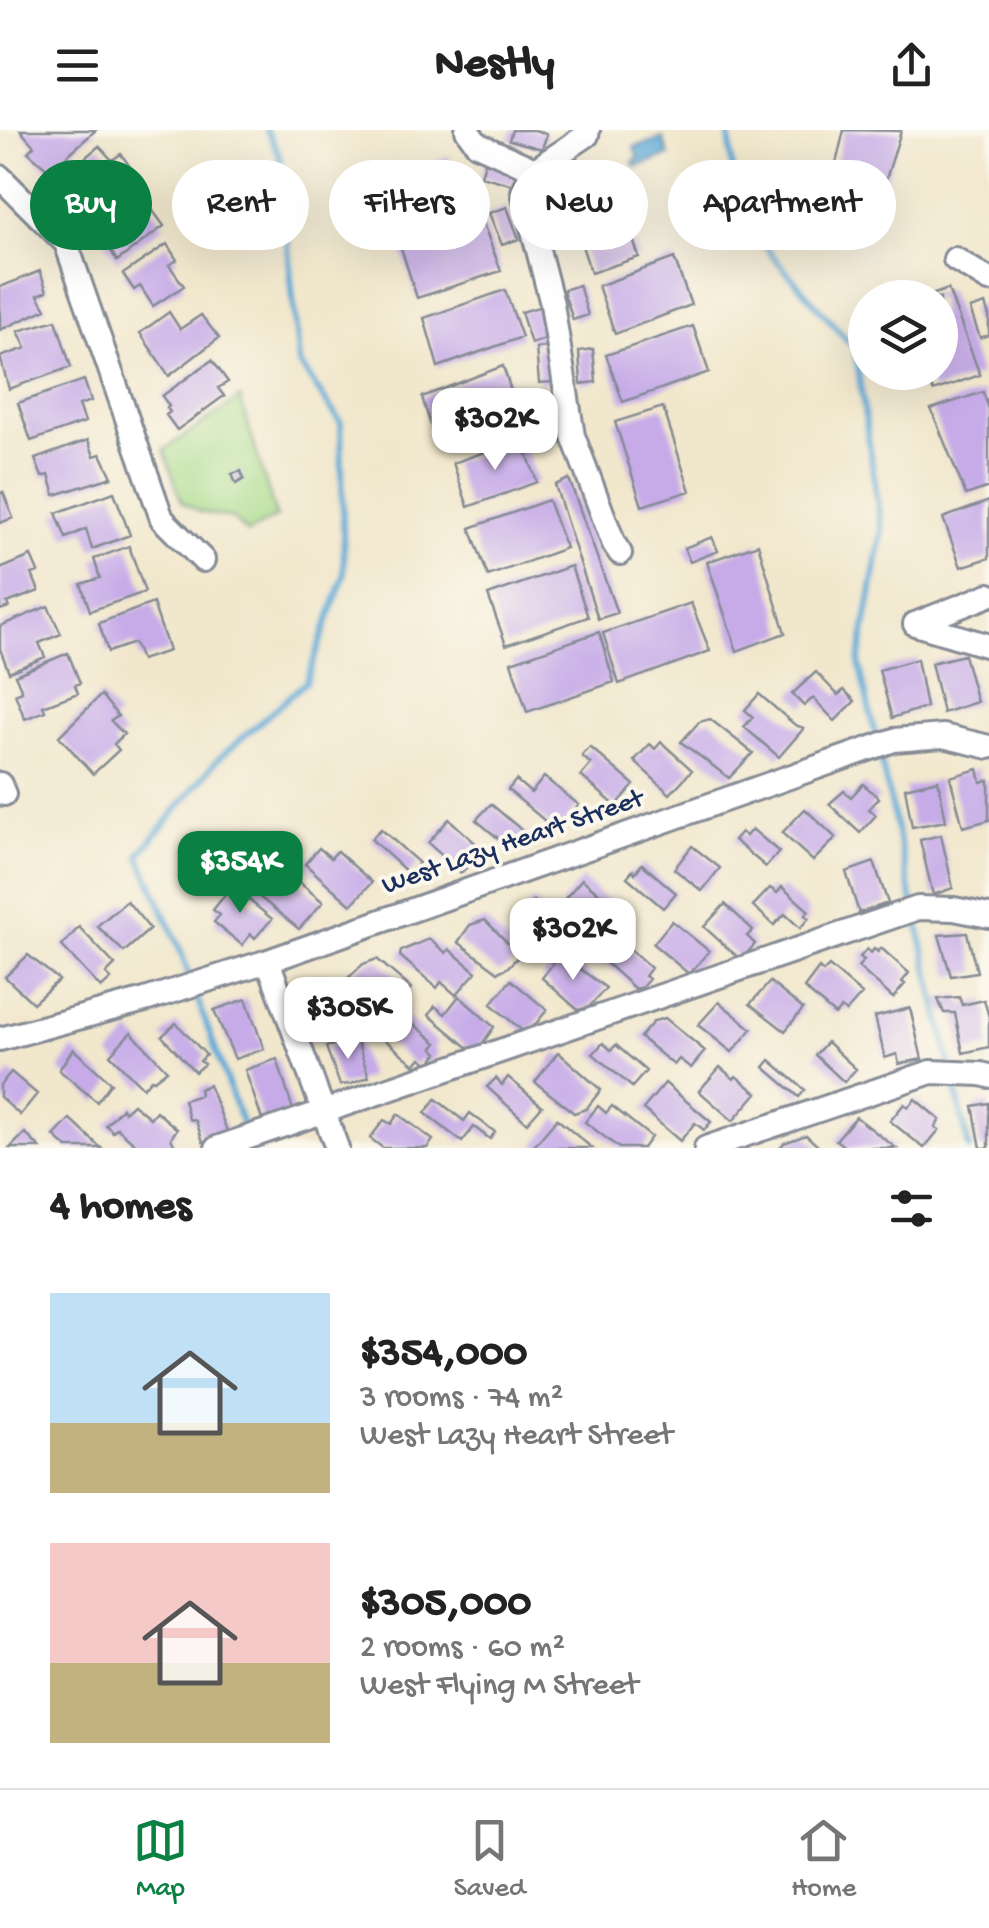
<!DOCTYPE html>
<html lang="en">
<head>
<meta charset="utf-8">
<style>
	:root { --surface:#fff; --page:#f6f6f6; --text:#222; --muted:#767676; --line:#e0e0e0; --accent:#0b8043 }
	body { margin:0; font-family:"Gochi Hand",sans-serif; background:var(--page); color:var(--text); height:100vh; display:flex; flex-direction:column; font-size:38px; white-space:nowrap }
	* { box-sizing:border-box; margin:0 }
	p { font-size:32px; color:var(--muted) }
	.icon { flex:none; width:55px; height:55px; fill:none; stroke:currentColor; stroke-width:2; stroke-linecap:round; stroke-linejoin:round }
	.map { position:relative; height:1018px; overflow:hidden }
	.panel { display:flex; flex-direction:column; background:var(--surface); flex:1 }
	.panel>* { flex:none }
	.top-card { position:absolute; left:30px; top:30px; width:930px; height:90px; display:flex; gap:20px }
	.tools { position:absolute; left:848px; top:150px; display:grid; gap:20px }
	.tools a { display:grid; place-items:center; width:110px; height:110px; border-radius:50%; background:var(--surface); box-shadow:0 10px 40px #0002; font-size:50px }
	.price { position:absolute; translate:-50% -85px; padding:0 22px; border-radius:20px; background:#fff; color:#222; font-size:32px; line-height:65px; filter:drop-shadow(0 2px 5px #0008) }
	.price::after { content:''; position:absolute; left:50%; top:60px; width:30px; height:22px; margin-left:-15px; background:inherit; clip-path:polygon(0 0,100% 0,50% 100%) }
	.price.on { background:var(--accent); color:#fff }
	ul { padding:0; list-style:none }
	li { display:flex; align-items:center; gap:30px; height:250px; padding:0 50px }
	li span { display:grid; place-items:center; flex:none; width:280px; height:200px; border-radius:0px; color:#555 }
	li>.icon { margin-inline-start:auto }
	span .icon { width:120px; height:120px; fill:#fffc; stroke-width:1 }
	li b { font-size:42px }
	h2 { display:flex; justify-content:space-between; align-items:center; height:120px; padding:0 50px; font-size:42px }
	.pill { padding:0 35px; border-radius:45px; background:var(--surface); box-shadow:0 10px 40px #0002; font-size:35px; line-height:90px }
	.pill.on { background:var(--accent); color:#fff }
	header { display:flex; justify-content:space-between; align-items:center; height:130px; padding:0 50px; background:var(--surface); font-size:45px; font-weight:700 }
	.tabs { display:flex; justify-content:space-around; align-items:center; height:140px; border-top:2px solid var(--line); background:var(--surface); font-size:28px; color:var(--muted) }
	.tabs a { display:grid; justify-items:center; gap:5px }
	.tabs .on { color:var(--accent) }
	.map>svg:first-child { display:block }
	.green { fill:#a9dc8b; stroke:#628674; stroke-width:2.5 }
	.water { fill:#5da9d6; stroke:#3c6c9a; stroke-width:2.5 }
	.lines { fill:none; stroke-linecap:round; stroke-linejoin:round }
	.stream { stroke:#5da9d6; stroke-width:6 }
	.building { fill:#c6abe8 }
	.minor-casing { stroke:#868b95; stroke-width:28 }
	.minor { stroke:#fff; stroke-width:22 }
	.labels { text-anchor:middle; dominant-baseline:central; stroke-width:8; stroke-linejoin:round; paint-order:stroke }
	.street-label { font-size:28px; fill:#1b2f5e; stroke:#fbf7ec }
</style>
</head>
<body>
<header><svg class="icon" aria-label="menu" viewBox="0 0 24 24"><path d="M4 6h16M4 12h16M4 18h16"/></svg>Nestly<svg class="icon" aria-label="share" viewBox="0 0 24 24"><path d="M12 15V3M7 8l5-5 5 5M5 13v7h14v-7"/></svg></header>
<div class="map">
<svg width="989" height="1018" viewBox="0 0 989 1018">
	<rect width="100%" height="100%" fill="#fbf7ec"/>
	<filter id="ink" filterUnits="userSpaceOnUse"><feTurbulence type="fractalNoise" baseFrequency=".01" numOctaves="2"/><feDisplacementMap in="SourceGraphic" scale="20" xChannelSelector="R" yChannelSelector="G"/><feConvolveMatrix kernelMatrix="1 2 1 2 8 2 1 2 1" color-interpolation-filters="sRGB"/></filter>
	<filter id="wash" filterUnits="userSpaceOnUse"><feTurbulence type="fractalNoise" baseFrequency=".0048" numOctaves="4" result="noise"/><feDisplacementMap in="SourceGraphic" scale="40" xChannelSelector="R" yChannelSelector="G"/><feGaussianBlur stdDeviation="2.25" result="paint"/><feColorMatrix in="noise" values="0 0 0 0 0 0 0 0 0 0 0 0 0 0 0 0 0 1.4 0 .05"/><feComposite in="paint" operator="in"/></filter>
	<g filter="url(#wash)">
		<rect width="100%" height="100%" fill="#f1e7cc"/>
		<!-- green -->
		<path class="green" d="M240 268 276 387 247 403 232 388 200 382 182 372 164 320Z"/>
		<!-- water -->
		<path class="water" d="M663 8 669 26 635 37 633 31 638 29 634 17Z"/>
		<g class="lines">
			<!-- stream -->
			<path class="stream" d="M729 0 735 74 771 124 855 219 882 401 859 533 913 773
				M916 785 969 1018
				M245 1003 178 814 139 725 218 629 306 552 344 446 341 293 299 233 279 23 266 0"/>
		</g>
		<g id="blocks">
			<!-- building -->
			<path class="building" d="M20 0H96L50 41 28 22 34 16Z
				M512 0H535L547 4 542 19 509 10Z
				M844 0 901 1 874 88 826 75Z
				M99 16 112 30 121 24 131 38 91 73 82 64 78 69 61 48Z
				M449 26 467 78 380 108 362 56Z
				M485 32 517 41 513 55 481 46Z
				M609 39 639 127 591 143 562 55Z
				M138 60 164 96 117 131 104 110 107 107 99 93Z
				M507 77 519 109 502 115 489 83Z
				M554 83 563 112 548 117 538 88Z
				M482 91 501 141 417 168 401 118Z
				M167 114 177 130 169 135 184 156 153 176 140 156 134 160 123 144Z
				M674 128 691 175 615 204 598 156Z
				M40 141 47 161 38 165 46 179 0 200V157Z
				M579 155 588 185 573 190 563 160Z
				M948 159 980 245 933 261 926 242H940V168L926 167Z
				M505 160 522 207 438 237 424 188Z
				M985 174 989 186V205L980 208 970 179Z
				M542 176 551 207 531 214 521 182Z
				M169 182 180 199 201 185 219 208 169 246 140 203Z
				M56 190 71 237 9 259 0 227 26 218 18 201Z
				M693 196 709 242 623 272 606 225Z
				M550 217 553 252 539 253 536 218Z
				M593 219 596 252 581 254 579 221Z
				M212 230 228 252 218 258 224 266 177 300 166 285 170 282 167 278 169 276 162 266Z
				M503 236 518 283 435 310 422 267Z
				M84 250 91 271 79 275 85 292 31 311 18 273Z
				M983 262 989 279V357L966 365 931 279Z
				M554 271 556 304 541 305 539 272Z
				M663 277 690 361 642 376 615 292Z
				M522 309 537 352 468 377 453 333Z
				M88 310 94 326 101 324 112 347 55 365 49 345 42 347 35 329Z
				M241 341 244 349 236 354 232 344Z
				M569 349 617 483 598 489 555 355Z
				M3 362 13 388 0 393V364Z
				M114 362 130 405 92 419 86 399 66 408 56 383Z
				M548 370 566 418 488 446 470 398Z
				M989 371V428L961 437 943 388Z
				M712 407 718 421 690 432 684 418Z
				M758 414 785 503 737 521 707 432Z
				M129 416 145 462 90 481 81 454 100 448 94 429Z
				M31 426 38 442 32 444 39 461 7 473 9 477 0 480V439Z
				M571 436 588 487 506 515 488 465Z
				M153 473 169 521 141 530 134 513 108 522 99 493Z
				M691 473 710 521 619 554 603 503Z
				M48 476 61 504 39 513 45 527 9 542 0 519V496Z
				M599 502 614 552 527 582 511 532Z
				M68 523 80 553 75 555 78 563 43 576 45 581 25 589 15 564 22 561 15 545Z
				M964 525 977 572 943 583 931 533Z
				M917 529 926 577 892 588 879 540Z
				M816 542 838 565 844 560 855 571 835 591 813 568 804 576 792 564Z
				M759 564 795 595 804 598 779 627 744 597 753 587 745 580Z
				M101 565 118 586 111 591 124 604 114 614 119 620 93 644 59 606Z
				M710 589 753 623 729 648 681 612 699 592Z
				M661 612 692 640 670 664 634 631 650 614 655 619Z
				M590 617 634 655 616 676 581 646 591 634 582 626Z
				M978 639 981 652 989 650V690L963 697 950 647Z
				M544 647 579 675 557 701 508 660 516 650 531 663Z
				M938 650 946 691 912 697 905 658Z
				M863 654 879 668 869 679 876 685 860 703 829 674 844 661 851 667Z
				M491 674 525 703 511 719 476 690Z
				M805 679 836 708 813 731 782 703Z
				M449 689 483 720 461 743 428 713Z
				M381 699 419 733 409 744 371 709Z
				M752 699 779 722 766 737 734 710 741 702 746 706Z
				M941 705 953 758 933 765 920 710Z
				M692 716 720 738 702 761 674 739Z
				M319 718 331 728 337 721 372 752 351 775 305 734Z
				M272 730 323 772 299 799 241 752 253 733 264 741Z
				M874 732 888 773 859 783 846 742Z
				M642 734 676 763 663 778 627 747 633 740 635 743Z
				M582 749 613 775 608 780 616 787 600 805 561 773Z
				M232 756 272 789 255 808 251 804 242 815 214 792 220 785 213 780Z
				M782 757 809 781 805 785 809 788 800 798 785 784 774 795 753 776 770 758 777 763Z
				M127 771 150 799 124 822 97 796Z
				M533 771 564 796 545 818 514 793Z
				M725 774 753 800 747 806 755 814 741 830 704 797Z
				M485 790 520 825 507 838 498 842 458 812 470 795Z
				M672 791 709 821 689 844 653 814Z
				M79 797 115 835 106 844 111 849 101 858 62 816Z
				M967 803 977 842 951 846 939 805Z
				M429 809 446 823 449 819 476 842 456 865 441 852 437 858 400 826 401 821Z
				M623 813 651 838 645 846 649 849 642 857 635 859 606 833Z
				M881 818 909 843 902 852 905 854 893 868 858 837 864 830 860 827 867 819 871 823 874 819 878 822Z
				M560 824 606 858 589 877 578 880 542 848Z
				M28 825 59 850 33 873 5 847Z
				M377 829 411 858 395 875 384 877 349 847 363 834Z
				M829 836 862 864 846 882 841 878 835 885 804 858 819 838 823 842Z
				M319 850 358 880 349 891 336 881 330 890 309 875 315 868 309 863Z
				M511 850 547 880 534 896 525 903 491 874Z
				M770 852 803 879 785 901 750 874Z
				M459 866 494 897 480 917 471 920 429 885 435 876 445 884Z
				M959 867 962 875 984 870 989 887V917L963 923 955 883H944L938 869Z
				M246 869 264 919 235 929 214 880Z
				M719 872 752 899 732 922 698 895Z
				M910 878 922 929 899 934 897 924 885 928 875 887Z
				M403 885 437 913 433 918 438 923 429 934 421 928 415 935 385 910 390 904 388 902Z
				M665 888 705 921 691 938 679 929 674 935 640 907 654 891Z
				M176 893 206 925 200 931 204 934 195 942 162 906Z
				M131 902 167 940 154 950 151 949 143 958 110 925Z
				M356 908 369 947 351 954 340 955 326 917Z
				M827 912 856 939 844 952 815 925Z
				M603 913 611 920 616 915 646 941 632 957 593 924Z
				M73 919 111 953 97 972 59 940Z
				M558 922 601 960 586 979 574 983 535 952Z
				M277 929 293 980 263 992 245 940Z
				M770 930 805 960 799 967 764 937Z
				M720 937 734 949 736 946 757 963 733 991 699 961Z
				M11 942 37 964 20 985 0 967V955Z
				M508 947 542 976 527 993 487 957 496 948 502 955Z
				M665 953 711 992 704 1000 695 993 680 1011 643 979Z
				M209 955 228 1003 203 1012 196 991 189 989 184 970 200 965 199 959Z
				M436 969 464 991 470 983 495 1002 490 1009 474 997 462 1012 425 983Z
				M915 969 940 990 935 997 939 1000 924 1018 890 991 904 974 908 977Z
				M989 973V1018H981L973 976Z
				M133 974 150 988 156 981 177 999 171 1008 175 1017 140 1018 117 998 113 1002 106 995 122 978 124 982Z
				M598 976 606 983 612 976 651 1007 643 1018H619L585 992Z
				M398 984 433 1010 427 1018H383L370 1008 384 990 391 994Z
				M856 987 896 1018H846L836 1010Z
				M70 989 101 1018H67L54 1006Z
				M557 989 592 1018H539L535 1015Z
				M25 1003 40 1018H10Z
				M806 1005 820 1018H780L784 1013Z"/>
		</g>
	</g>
	<g filter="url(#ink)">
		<use href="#blocks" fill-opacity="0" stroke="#868b95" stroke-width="2.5"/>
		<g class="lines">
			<!-- minor casing -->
			<g class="minor-casing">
				<path id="minor" d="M467 0 477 14 535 40
					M588 0 587 5 535 40 523 62 552 174 573 306 614 414 620 423
					M0 47 66 113 162 389 203 430
					M955 129 989 150
					M915 494 989 465
					M915 494 989 516
					M0 654 4 664
					M268 831 337 1018
					M0 909 145 870 268 831 894 610 943 606 989 617
					M217 1018 918 778 954 779 989 786
					M706 1018 931 942 981 944 989 946"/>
			</g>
			<!-- minor -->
			<use href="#minor" class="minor"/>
		</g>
	</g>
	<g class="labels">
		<!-- street labels -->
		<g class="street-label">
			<text transform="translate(513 713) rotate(-19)">West Lazy Heart Street</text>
		</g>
	</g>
</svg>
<div class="tools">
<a><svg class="icon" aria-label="layers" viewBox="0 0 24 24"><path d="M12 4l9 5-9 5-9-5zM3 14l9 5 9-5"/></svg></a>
</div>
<b class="price" style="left:495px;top:343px">$302K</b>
<b class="price on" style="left:240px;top:786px">$354K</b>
<b class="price" style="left:573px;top:853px">$302K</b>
<b class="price" style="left:348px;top:932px">$305K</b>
<div class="top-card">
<a class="pill on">Buy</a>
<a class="pill">Rent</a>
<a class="pill">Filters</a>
<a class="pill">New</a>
<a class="pill">Apartment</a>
</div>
</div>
<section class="panel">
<h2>4 homes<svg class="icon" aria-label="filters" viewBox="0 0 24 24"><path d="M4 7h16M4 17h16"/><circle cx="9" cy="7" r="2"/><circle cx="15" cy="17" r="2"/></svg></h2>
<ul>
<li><span style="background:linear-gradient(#bfe0f5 65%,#c2b280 0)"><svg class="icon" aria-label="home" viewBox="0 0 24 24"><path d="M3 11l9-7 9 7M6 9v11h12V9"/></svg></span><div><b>$354,000</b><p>3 rooms · 74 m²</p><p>West Lazy Heart Street</p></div></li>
<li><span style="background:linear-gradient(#f6c9c9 60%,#c2b280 0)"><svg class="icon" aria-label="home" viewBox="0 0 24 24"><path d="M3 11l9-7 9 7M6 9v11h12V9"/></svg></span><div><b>$305,000</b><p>2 rooms · 60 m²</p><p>West Flying M Street</p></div></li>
</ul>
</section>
<nav class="tabs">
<a class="on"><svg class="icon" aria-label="map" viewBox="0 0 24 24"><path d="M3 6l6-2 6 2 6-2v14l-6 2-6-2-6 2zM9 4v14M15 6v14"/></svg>Map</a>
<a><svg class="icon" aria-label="saved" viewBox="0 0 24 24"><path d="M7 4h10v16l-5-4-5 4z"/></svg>Saved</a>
<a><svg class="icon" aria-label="home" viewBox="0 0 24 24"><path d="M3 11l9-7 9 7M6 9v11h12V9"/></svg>Home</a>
</nav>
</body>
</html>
